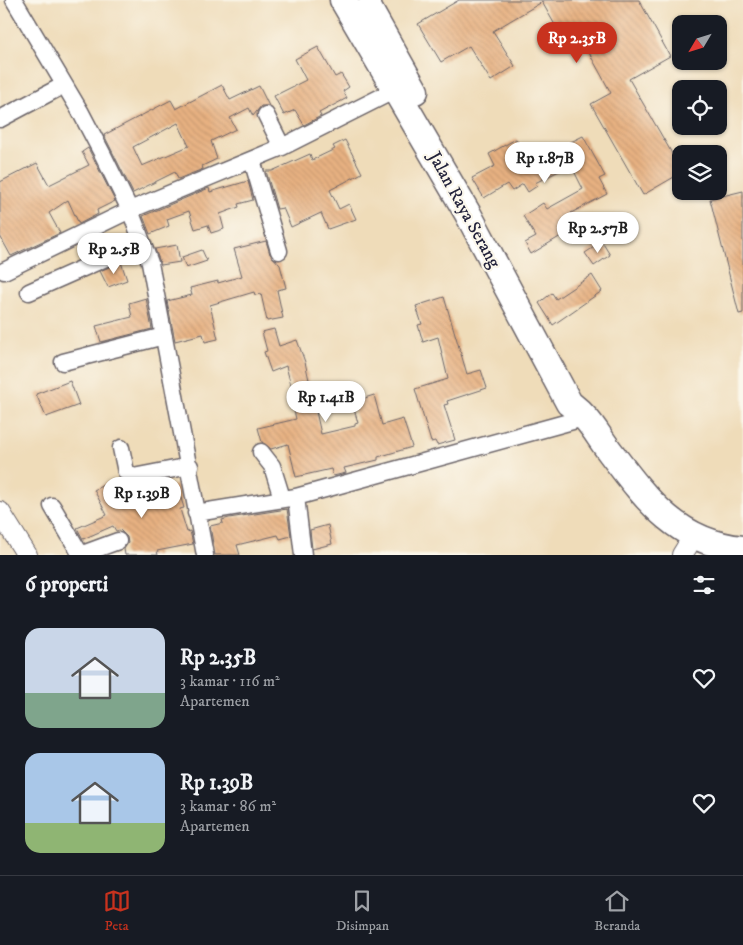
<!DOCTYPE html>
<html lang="id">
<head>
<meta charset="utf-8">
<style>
	:root { --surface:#171b24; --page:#242831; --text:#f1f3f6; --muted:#9ea1a6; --line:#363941; --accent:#c8321e }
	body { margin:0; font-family:"IM FELL DW Pica",serif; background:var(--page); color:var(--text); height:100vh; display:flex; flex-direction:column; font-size:19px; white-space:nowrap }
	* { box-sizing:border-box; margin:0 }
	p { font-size:16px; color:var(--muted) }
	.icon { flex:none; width:28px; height:28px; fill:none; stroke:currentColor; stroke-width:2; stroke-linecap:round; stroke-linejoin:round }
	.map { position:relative; height:555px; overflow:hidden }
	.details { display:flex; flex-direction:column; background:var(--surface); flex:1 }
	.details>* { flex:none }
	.needle { width:32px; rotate:232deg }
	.fabs { position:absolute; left:672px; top:15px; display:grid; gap:10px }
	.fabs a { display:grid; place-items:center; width:55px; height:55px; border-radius:10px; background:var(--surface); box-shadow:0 1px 4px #0004; font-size:25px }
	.price { position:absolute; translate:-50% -42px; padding:0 11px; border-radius:18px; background:#fff; color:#222; font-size:16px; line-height:32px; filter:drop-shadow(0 1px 2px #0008) }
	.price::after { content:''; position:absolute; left:50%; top:30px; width:15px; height:11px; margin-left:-8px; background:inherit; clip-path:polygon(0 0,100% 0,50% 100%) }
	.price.on { background:var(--accent); color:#fff }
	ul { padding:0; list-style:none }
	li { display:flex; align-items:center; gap:15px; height:125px; padding:0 25px }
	li span { display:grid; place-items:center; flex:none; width:140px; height:100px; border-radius:15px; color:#555 }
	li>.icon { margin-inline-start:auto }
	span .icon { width:60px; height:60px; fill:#fffc; stroke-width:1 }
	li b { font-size:21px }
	h2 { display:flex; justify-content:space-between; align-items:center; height:60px; padding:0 25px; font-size:21px }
	.tab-bar { display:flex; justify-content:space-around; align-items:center; height:70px; border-top:1px solid var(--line); background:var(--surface); font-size:14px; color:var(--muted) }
	.tab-bar a { display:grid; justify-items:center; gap:2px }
	.tab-bar .on { color:var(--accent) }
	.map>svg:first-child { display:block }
	.building { fill:url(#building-back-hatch); fill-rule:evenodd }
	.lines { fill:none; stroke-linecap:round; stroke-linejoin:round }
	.minor-casing { stroke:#6a6367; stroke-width:19 }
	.tertiary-casing { stroke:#6a6367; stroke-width:22 }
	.trunk-casing { stroke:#6a6367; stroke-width:29 }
	.minor { stroke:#fff; stroke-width:16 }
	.tertiary { stroke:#fff; stroke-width:20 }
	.trunk { stroke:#fff; stroke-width:26 }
	.labels { text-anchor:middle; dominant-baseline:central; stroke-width:4.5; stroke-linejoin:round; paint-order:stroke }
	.street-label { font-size:18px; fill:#22223b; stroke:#fbf7ec }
</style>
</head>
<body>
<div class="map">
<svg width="743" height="555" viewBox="0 0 743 555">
	<defs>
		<pattern id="building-back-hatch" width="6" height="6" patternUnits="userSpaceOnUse" patternTransform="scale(1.25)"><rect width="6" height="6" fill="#e7b181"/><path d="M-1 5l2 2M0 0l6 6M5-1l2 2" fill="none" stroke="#c69870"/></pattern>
	</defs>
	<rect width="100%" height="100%" fill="#fbf7ec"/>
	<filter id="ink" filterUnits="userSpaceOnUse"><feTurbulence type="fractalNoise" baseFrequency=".02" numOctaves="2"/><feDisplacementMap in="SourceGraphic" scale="10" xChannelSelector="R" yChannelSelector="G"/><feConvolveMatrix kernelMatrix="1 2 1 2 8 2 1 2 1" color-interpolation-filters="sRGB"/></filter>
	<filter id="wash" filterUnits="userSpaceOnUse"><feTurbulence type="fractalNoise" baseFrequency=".0096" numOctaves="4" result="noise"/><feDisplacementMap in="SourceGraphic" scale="20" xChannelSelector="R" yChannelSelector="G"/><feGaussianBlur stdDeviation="1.12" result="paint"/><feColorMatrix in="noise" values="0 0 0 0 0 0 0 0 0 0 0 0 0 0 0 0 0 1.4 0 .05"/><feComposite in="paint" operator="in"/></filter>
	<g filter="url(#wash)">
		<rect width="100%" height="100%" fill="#efdcb9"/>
		<g id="blocks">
			<!-- building -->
			<path class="building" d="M459 0H639L670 56 629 79 681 169V173L643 195 591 104 611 93 582 40 568 48 542 2 493 31 515 66 491 81 469 46 441 62 418 24Z
				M318 47 335 77 341 74 349 87 343 91 347 98 319 113 321 116 304 125 295 110 284 115 274 96 306 80 295 59Z
				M222 85 230 100 259 86 269 106H261L253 116 249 108 230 118 236 129 211 141 217 159 202 166 203 169 178 179 175 172 133 193 104 135 171 100 176 109ZM178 123 189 146 142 166 133 147Z
				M583 136 605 176 599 179 607 194 571 213 577 224 559 232 561 236 531 254 525 243 536 237 523 216 543 203 547 209 583 189 571 165 535 183 537 186 528 192 523 184 512 191 507 184 484 198 472 178 495 166 489 154 516 139 530 162Z
				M345 140 362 173 330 190 339 209 349 204 356 219 328 229 321 213 291 227 283 208 277 209 266 171H272L310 154 312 160 335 149 333 146Z
				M88 148 115 201 97 210 98 214 79 224 68 200 49 213 60 233 11 256 0 236V182L37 163 49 185 89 165 82 152Z
				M248 181 253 200 238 204 239 207 220 214 224 229 211 233 208 225 195 229 189 211 167 219 169 226 150 234 143 216 209 188 210 192Z
				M743 191V313L739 314 710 199Z
				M266 241 270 254 280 265 286 288 277 290 283 318 267 321 261 294 255 295 254 292 210 305 218 339 205 342 203 334 175 341 167 301 192 295 190 288 218 281V283L242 276 234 249Z
				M602 242 610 255 594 266 585 253Z
				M177 245 180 262 161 265 155 249Z
				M202 250 207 261 186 268 182 257Z
				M121 262 127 280 108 287 100 271Z
				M592 275 602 291 553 325 539 303 552 293 556 299Z
				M444 297 467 374 481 370 487 388 447 401 448 404 444 405 455 440 437 445 435 441 431 442 415 389 448 379 438 337 423 342 418 325 422 324 416 306Z
				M146 298 152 329 101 342 96 326 132 317 129 303Z
				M274 329 279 346 297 340 305 362 321 434 355 426V424L358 423 352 402 374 395 382 425 403 419 412 447 378 457V460L344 468 346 473 333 476 331 469 296 477 288 444 271 449 262 442 258 428 296 419 292 402 295 401 286 366 271 372 264 352 267 351 262 332Z
				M70 381 79 405 46 417 36 394Z
				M109 482 115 493 139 487 141 493 177 485 184 508 180 509 187 532 190 531 193 544 157 551 158 555H125L124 549 128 543 127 537 120 530 116 531 113 526 83 539 77 528 107 515 94 490Z
				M287 509 291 536 280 539 278 535 237 545 240 555H215L210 526 223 523 222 520 229 518Z
				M328 525 332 544 312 549 310 530Z"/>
		</g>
	</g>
	<g filter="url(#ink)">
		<use href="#blocks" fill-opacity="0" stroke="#6a6367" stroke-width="1"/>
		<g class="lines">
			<!-- minor casing -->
			<g class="minor-casing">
				<path id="minor" d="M14 0 80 111 103 155 130 210 150 263 205 555
					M266 115 282 147
					M0 119 64 85
					M252 160 279 251
					M4 271 130 210 282 147 403 86
					M29 292 142 242
					M63 362 164 336
					M121 448 126 472 133 477 190 466
					M261 452 272 466 282 498
					M296 497 303 555
					M52 506 81 555
					M196 513 296 497 587 417
					M80 555 118 541"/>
			</g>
			<!-- tertiary casing -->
			<g class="tertiary-casing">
				<path id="tertiary" d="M0 512 27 555
					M682 555 693 537"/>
			</g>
			<!-- trunk casing -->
			<g class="trunk-casing">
				<path id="trunk" d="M343 0 468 214 569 403C591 420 595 432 611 453 648 502 679 543 743 549
					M369 9 415 91"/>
			</g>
			<!-- minor -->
			<use href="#minor" class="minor"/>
			<!-- tertiary -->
			<use href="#tertiary" class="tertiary"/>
			<!-- trunk -->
			<use href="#trunk" class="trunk"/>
		</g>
	</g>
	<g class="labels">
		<!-- street labels -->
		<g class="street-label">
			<text transform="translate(464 210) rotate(61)">Jalan Raya Serang</text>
		</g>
	</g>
</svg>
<div class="fabs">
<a><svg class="needle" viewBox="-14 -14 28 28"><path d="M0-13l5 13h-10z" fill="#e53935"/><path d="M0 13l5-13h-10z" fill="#9ea1a6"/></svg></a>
<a><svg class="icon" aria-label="locate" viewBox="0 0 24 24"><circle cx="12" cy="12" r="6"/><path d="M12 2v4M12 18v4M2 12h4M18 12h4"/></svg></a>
<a><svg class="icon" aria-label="layers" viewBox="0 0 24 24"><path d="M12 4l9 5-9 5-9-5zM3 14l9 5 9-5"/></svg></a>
</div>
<b class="price on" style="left:577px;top:64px">Rp 2.35B</b>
<b class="price" style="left:545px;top:184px">Rp 1.87B</b>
<b class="price" style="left:598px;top:254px">Rp 2.57B</b>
<b class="price" style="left:114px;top:275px">Rp 2.5B</b>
<b class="price" style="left:326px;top:423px">Rp 1.41B</b>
<b class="price" style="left:142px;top:519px">Rp 1.39B</b>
</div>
<section class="details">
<h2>6 properti<svg class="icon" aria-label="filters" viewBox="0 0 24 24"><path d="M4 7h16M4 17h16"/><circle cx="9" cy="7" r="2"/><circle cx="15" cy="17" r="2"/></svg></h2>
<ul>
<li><span style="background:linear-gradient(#c9d6e8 65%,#7fa58c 0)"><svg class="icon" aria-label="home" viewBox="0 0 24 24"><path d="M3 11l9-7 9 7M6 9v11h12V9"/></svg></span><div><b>Rp 2.35B</b><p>3 kamar · 116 m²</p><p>Apartemen</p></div><svg class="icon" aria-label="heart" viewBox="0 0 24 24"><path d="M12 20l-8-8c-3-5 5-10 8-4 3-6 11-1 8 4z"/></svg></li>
<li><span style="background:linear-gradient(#a9c7e8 70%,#8fb573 0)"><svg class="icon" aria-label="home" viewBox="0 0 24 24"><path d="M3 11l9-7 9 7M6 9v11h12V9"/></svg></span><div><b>Rp 1.39B</b><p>3 kamar · 86 m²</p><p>Apartemen</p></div><svg class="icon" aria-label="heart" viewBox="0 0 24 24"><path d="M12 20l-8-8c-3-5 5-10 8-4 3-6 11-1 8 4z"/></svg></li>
</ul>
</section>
<nav class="tab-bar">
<a class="on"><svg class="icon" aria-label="map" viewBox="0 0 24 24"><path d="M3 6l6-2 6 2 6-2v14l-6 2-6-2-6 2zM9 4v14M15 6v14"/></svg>Peta</a>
<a><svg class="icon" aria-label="saved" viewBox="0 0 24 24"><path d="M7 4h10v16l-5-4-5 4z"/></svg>Disimpan</a>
<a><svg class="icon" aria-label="home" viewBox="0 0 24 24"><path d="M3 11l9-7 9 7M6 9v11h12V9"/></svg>Beranda</a>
</nav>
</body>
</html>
